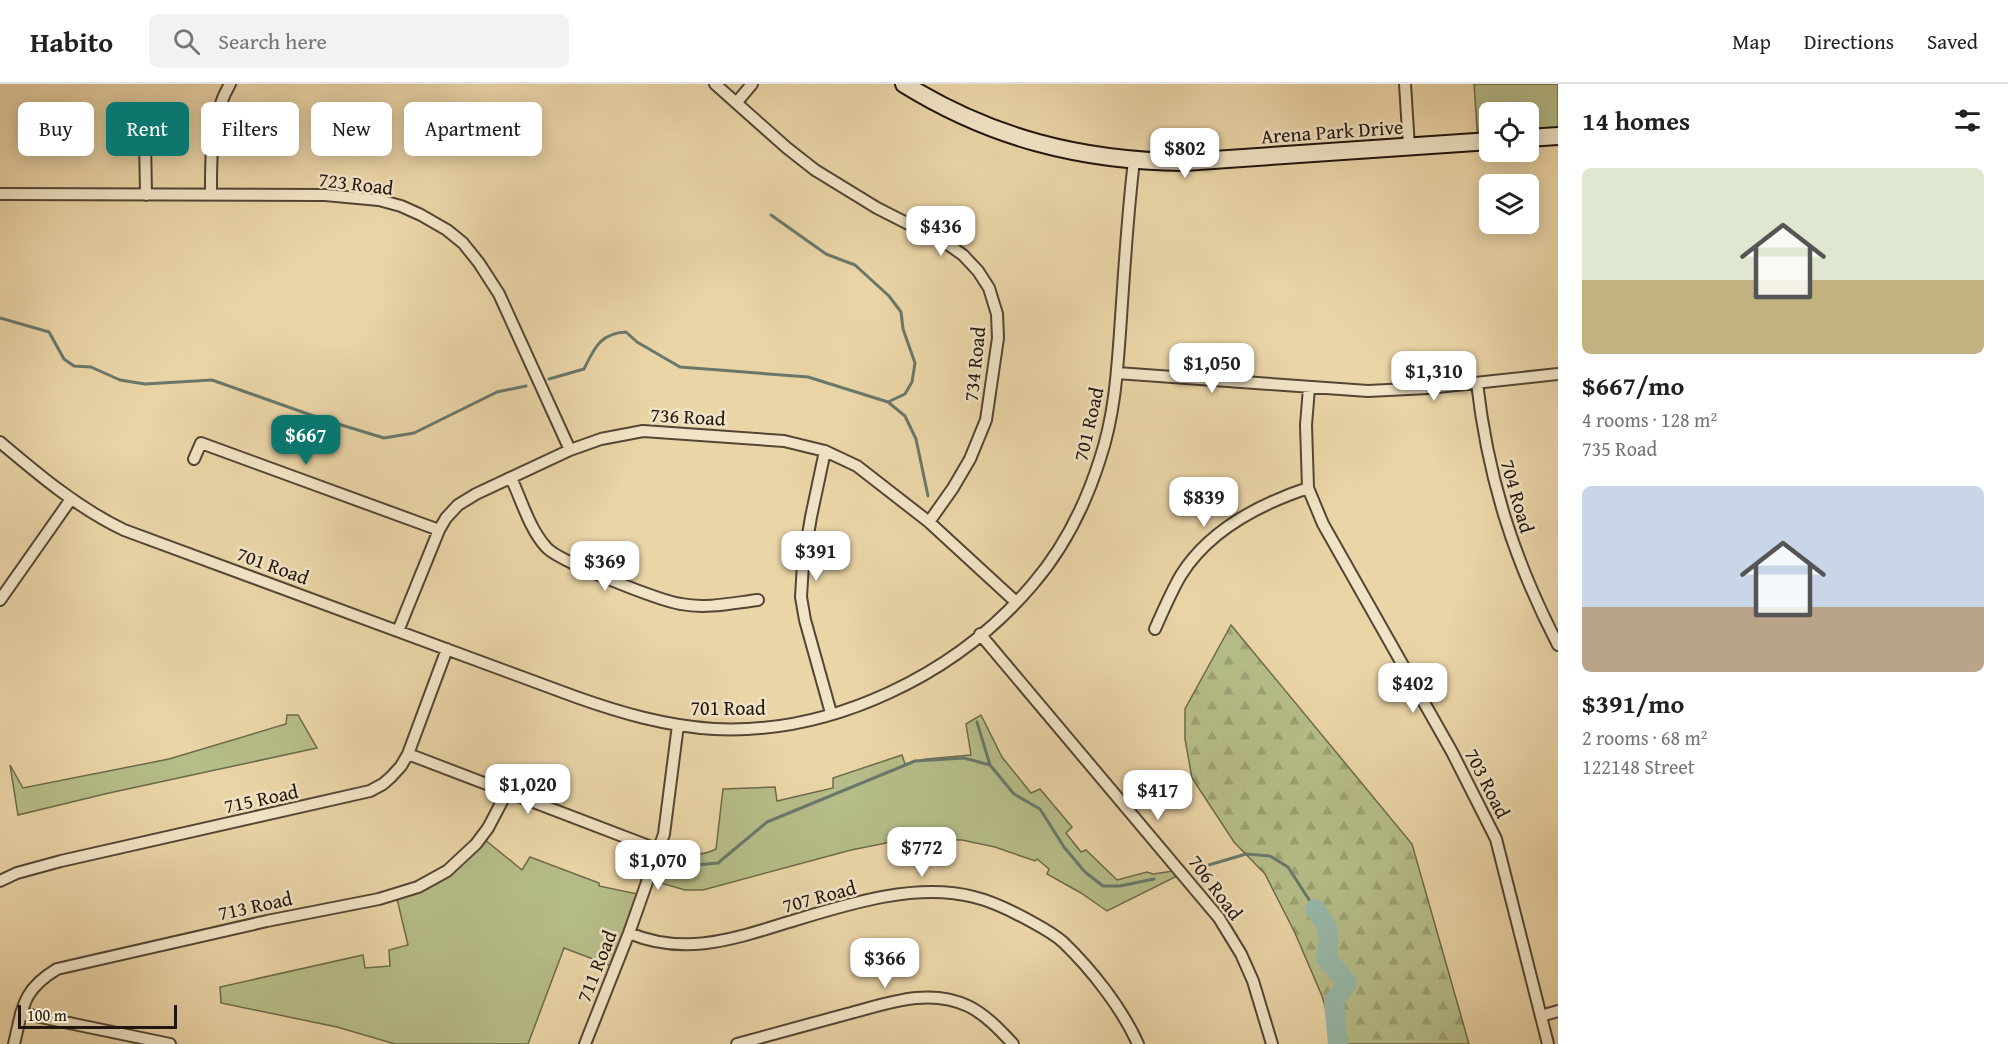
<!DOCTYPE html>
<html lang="en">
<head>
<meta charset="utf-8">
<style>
	:root { --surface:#fff; --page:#f2f2f2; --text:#202124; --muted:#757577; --line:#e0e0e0; --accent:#0f766e }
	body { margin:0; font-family:"Gentium Book Plus",serif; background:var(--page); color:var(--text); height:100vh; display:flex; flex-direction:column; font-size:22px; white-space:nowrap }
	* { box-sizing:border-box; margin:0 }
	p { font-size:20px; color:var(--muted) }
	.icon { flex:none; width:33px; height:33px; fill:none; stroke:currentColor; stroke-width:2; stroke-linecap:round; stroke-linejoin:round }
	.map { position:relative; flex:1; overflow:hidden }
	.sheet { display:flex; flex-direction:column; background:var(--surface); width:450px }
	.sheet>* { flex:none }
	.guide { position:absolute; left:18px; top:18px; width:570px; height:54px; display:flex; gap:12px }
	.controls { position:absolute; left:1479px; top:18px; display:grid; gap:12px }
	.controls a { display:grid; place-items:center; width:60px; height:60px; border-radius:9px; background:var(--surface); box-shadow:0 3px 15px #0003; font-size:30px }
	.scale { position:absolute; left:18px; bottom:15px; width:159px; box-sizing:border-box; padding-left:6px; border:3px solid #21160e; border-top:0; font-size:16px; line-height:21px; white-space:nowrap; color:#21160e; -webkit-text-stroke:4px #f1e4c6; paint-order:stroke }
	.price { position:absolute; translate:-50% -51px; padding:0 14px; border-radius:12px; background:#fff; color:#222; font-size:20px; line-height:39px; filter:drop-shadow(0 2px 3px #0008) }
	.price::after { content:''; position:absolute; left:50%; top:36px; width:18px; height:14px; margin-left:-9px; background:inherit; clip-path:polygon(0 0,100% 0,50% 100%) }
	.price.selected { background:var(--accent); color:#fff }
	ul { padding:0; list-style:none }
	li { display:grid; align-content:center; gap:12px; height:318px; padding:0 24px }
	li span { display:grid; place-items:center; height:186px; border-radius:9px; color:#555 }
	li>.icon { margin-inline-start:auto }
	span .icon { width:108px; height:108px; fill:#fffc; stroke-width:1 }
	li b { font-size:26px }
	h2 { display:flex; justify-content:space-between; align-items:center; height:72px; padding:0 24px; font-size:26px }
	.pill { padding:0 21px; border-radius:9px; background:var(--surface); box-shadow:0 3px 15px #0003; font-size:21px; line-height:54px }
	.pill.selected { background:var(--accent); color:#fff }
	header { display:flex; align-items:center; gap:36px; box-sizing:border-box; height:84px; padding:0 30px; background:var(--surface); border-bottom:2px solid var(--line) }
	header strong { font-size:28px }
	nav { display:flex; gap:33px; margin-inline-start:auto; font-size:21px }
	.search { width:420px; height:54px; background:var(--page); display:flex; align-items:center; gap:15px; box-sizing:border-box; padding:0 21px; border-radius:9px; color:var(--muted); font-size:22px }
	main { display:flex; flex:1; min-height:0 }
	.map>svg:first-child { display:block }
	.green { fill:#b6bd88; stroke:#6c6a4b; stroke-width:1.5 }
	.forest { fill:url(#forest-firs); stroke:#6c6a4b; stroke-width:1.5 }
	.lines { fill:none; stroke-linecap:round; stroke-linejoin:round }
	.stream { stroke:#68786b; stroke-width:3 }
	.river { stroke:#98b9a9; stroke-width:20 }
	.street-casing { stroke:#534634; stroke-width:14 }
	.secondary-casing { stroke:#21160e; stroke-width:20 }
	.street { stroke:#f1e4c6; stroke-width:10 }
	.secondary { stroke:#f1e4c6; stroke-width:16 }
	.labels { text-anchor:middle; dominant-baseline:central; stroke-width:5; stroke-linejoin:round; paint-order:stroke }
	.street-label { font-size:20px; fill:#21160e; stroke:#f1e4c6 }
</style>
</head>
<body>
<header>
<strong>Habito</strong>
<div class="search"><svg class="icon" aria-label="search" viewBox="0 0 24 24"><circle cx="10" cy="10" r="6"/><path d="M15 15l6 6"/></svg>Search here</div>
<nav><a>Map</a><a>Directions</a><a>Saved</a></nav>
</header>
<main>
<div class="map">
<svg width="1558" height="960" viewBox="0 0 1558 960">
	<defs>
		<pattern id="forest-firs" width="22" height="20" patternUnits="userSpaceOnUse" patternTransform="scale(1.5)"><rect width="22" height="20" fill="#b6bd88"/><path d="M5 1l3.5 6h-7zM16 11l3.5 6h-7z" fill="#9ca274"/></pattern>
	</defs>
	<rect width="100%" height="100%" fill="#ead5a7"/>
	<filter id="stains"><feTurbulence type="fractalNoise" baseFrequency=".00333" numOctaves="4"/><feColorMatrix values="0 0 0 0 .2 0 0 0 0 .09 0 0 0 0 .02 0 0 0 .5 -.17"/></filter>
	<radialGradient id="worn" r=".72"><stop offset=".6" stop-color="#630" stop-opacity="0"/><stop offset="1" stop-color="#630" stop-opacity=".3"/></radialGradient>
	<!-- green -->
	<path class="green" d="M1474 0H1558V51L1529 53 1528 28H1490L1489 56 1478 57Z
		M287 631H298L317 664 109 709 18 731 10 681 23 704 169 675 286 640Z
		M981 631 1002 673 1031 709 1040 705 1072 743 1066 749 1081 768 1086 766 1117 796 1147 788 1153 790 1180 786 1183 789 1107 827 1081 809 1047 790 1049 785 1037 775 1035 777 995 763 962 756 906 755 851 766 703 806H685L647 795 659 766C679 769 697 775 716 765L723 705 775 703 777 717 833 704V694L902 671 905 680 926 675 971 671 966 640Z
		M484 755 522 786 530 773 599 799V802L642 811 614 883 564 864 528 960H395L337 943 221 919 220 903 363 871 365 884 390 882 389 866 408 861 397 815 417 807Z"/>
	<!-- forest -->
	<path class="forest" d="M1231 541 1412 760 1469 960H1336L1322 912 1295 849 1265 790 1234 758 1192 694 1185 655V625Z"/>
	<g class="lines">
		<!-- stream -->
		<path class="stream" d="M771 131 826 170 855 181 889 212 901 228 903 245 915 279 912 298 905 310 888 318
			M0 234 49 248 64 275 74 282 91 283 120 296 145 300 212 296 325 336 384 354 414 349 497 308 526 302
			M549 295 584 285C594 265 600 249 626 248L637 258 680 283 808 293 888 318 905 332 916 355 928 412
			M977 638 990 681 1014 710 1040 725 1064 763 1085 788 1103 802H1120L1154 795
			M1202 783 1246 770 1270 772 1288 783 1315 825
			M664 784 718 779 767 738 915 677 964 674 990 681"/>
		<!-- river -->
		<path class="river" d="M1315 825C1330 844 1331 850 1326 874L1347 899 1334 918 1338 960"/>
		<!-- street casing -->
		<g class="street-casing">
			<path id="street" d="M715 0 787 64 815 86 877 124 946 159 963 171 978 187 989 204 997 230 998 254 986 336 970 375 953 404 929 438
				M1405 0 1409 63
				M737 18 752 0
				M145 55 146 111
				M0 110 325 111 379 116 401 122 421 131 447 146 463 159 479 179 499 210 570 366
				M211 110C211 72 210 34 230 0
				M1117 289 1368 307 1428 304 1558 290
				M1477 299C1488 395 1514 476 1558 561
				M1309 304 1306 341 1308 404 1323 440 1452 668 1496 755 1548 960
				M0 358C39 391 78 424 124 446L576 613C621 629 666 642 714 645 833 651 957 590 1033 500 1064 464 1086 419 1100 375 1114 333 1117 291 1120 248 1124 191 1127 134 1134 77
				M825 367 811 433 803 480 801 513 805 536 831 629
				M194 375 201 359 439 446
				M511 394C522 417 529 444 546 463 557 477 661 517 681 520 706 525 733 519 758 516
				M0 516 71 415
				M1155 545C1163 527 1171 508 1181 491 1209 446 1260 420 1308 404
				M398 547 439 446 446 434 458 421 476 410 570 366 601 355 643 347 784 357 825 367 857 382 929 438 1016 518
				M980 550 1219 834 1241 870 1253 897 1272 960
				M408 670 659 766
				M0 797 17 789 61 777 370 707 383 700 391 693 401 682 408 670 447 565
				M629 849C681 871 728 857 779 841 839 823 912 797 974 813 995 818 1014 828 1032 838 1043 844 1054 850 1063 858 1091 885 1122 924 1138 960
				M21 929 170 960
				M1541 932 1558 927
				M14 960C23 923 22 906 57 885L267 837 379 815 418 803 447 787 476 760 488 744 507 708
				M585 960 629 849 664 750 678 641
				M737 960C774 950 811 940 847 930 886 920 928 903 968 922 985 930 1000 946 1013 960"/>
		</g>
		<!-- secondary casing -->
		<g class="secondary-casing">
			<path id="secondary" d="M904 0C991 54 1081 77 1184 78L1490 57
				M1528 54 1558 52"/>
		</g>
		<!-- street -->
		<use href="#street" class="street"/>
		<!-- secondary -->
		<use href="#secondary" class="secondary"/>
	</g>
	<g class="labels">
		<!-- street labels -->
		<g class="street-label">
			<text transform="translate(1332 47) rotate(-4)">Arena Park Drive</text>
			<text transform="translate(356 99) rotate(7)">723 Road</text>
			<text transform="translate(974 280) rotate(-84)">734 Road</text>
			<text transform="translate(688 332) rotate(3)">736 Road</text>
			<text transform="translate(1088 340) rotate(-77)">701 Road</text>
			<text transform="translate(1518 412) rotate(74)">704 Road</text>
			<text transform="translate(273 481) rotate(20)">701 Road</text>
			<text x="728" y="623">701 Road</text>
			<text transform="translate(1488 699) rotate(63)">703 Road</text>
			<text transform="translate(261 714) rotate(-12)">715 Road</text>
			<text transform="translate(1216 803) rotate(53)">706 Road</text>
			<text transform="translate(819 812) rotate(-15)">707 Road</text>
			<text transform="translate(255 821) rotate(-12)">713 Road</text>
			<text transform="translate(596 882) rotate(-68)">711 Road</text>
		</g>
	</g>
	<rect width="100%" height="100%" filter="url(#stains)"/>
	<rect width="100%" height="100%" fill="url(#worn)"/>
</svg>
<div class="controls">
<a><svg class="icon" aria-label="locate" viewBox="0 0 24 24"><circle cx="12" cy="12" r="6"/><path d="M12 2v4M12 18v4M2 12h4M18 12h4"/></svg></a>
<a><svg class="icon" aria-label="layers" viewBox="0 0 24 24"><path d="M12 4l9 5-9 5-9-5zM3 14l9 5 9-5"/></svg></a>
</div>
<div class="scale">100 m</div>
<b class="price" style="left:1185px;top:95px">$802</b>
<b class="price" style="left:941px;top:173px">$436</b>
<b class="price" style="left:1212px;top:310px">$1,050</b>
<b class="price" style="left:1434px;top:318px">$1,310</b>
<b class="price selected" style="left:306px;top:382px">$667</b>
<b class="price" style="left:1204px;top:444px">$839</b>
<b class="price" style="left:816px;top:498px">$391</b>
<b class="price" style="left:605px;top:508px">$369</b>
<b class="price" style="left:1413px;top:630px">$402</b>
<b class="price" style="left:528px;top:731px">$1,020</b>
<b class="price" style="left:1158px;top:737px">$417</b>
<b class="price" style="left:922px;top:794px">$772</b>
<b class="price" style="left:658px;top:807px">$1,070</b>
<b class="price" style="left:885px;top:905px">$366</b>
<div class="guide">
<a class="pill">Buy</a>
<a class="pill selected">Rent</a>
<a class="pill">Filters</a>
<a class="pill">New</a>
<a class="pill">Apartment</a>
</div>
</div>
<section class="sheet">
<h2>14 homes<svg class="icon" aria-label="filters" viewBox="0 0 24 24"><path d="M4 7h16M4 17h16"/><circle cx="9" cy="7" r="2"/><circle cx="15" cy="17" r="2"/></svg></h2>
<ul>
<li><span style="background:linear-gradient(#dfe7d0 60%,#c2b280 0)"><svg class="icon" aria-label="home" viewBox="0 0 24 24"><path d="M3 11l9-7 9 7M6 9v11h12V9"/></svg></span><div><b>$667/mo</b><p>4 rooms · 128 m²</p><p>735 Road</p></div></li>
<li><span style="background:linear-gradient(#c9d6e8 65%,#b9a48a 0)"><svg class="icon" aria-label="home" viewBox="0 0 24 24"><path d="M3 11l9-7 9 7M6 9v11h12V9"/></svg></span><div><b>$391/mo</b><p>2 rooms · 68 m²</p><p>122148 Street</p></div></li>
</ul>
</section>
</main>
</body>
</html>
